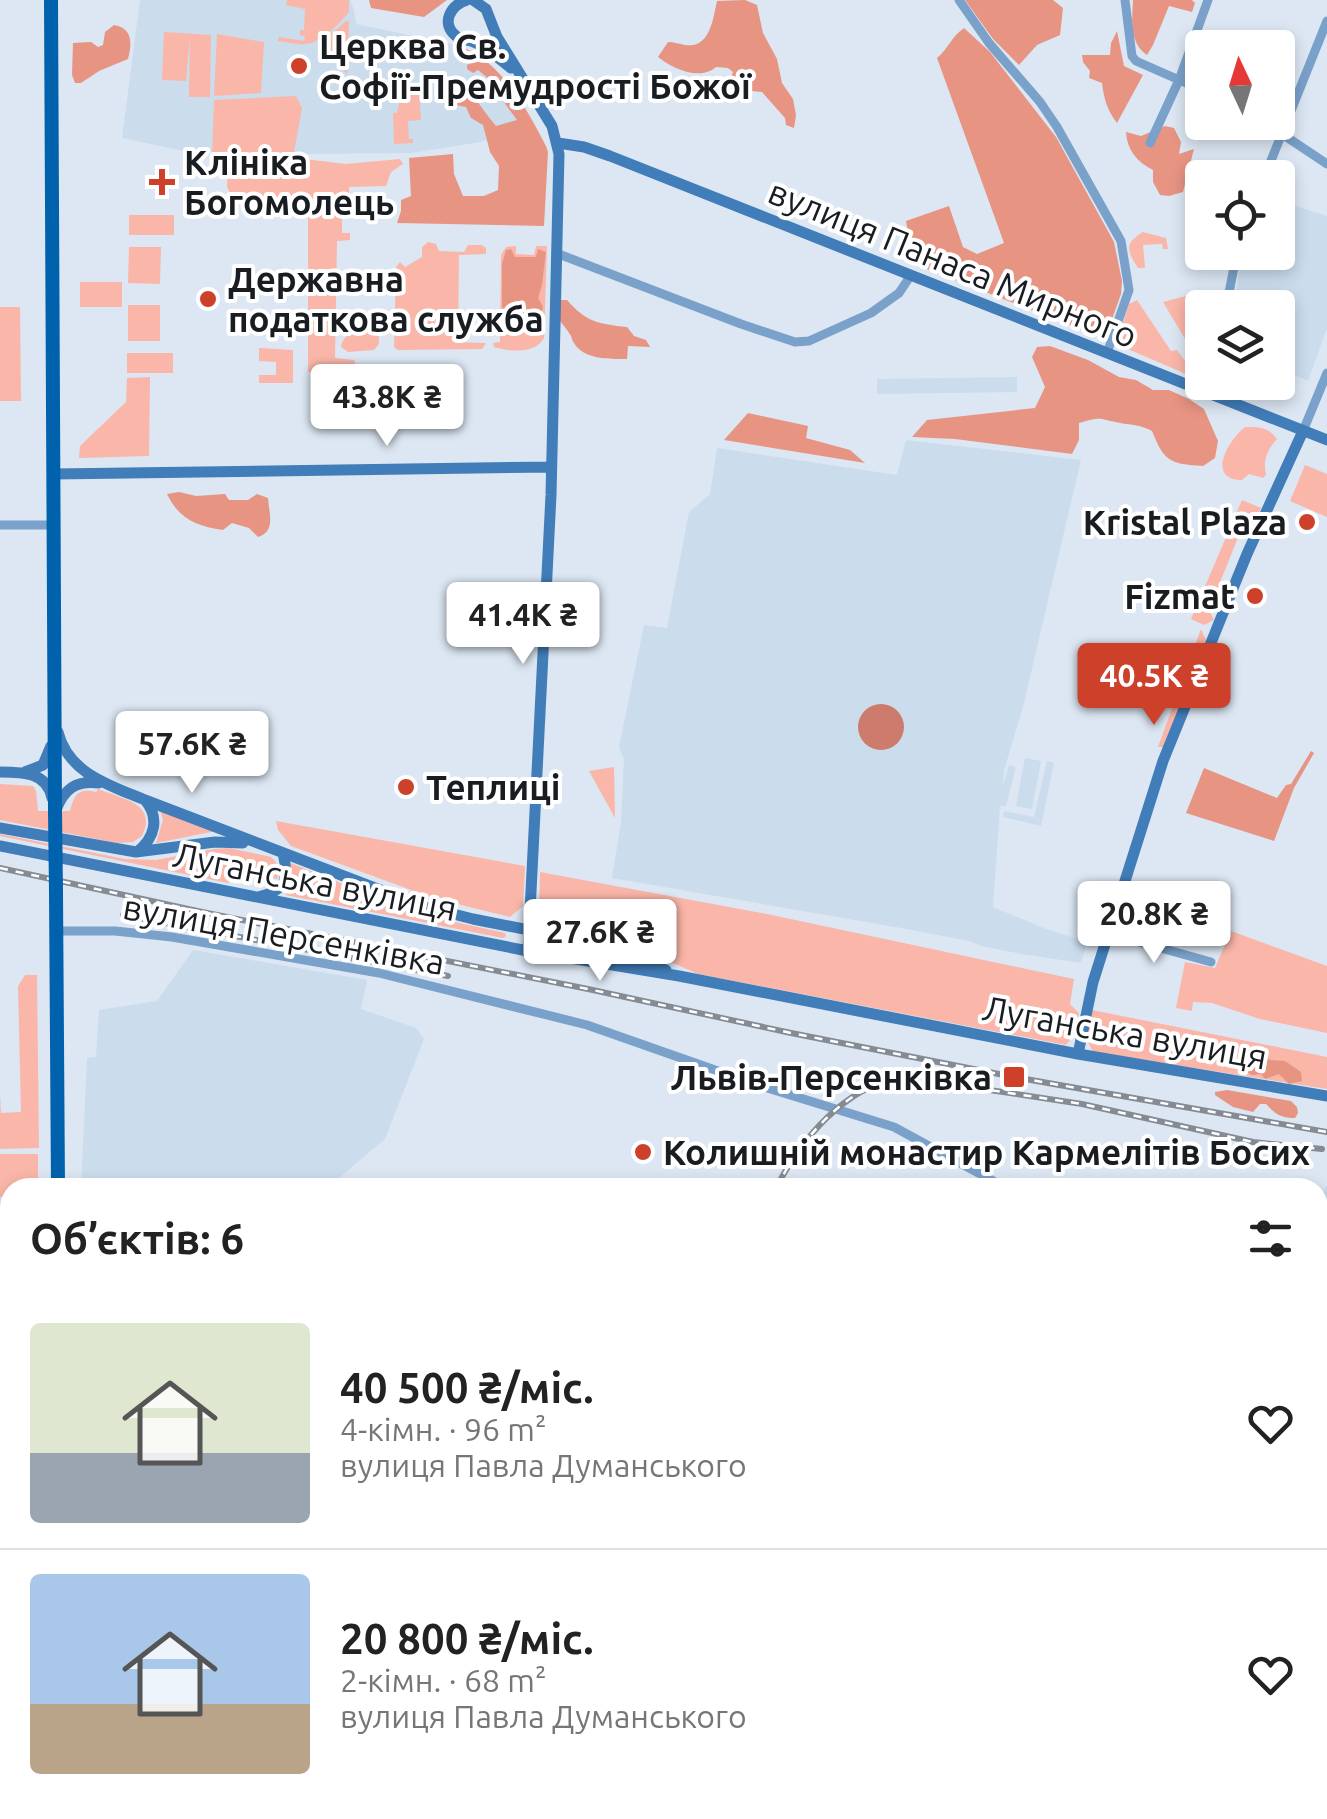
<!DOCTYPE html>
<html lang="uk">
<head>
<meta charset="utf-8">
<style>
	:root { --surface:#fff; --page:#f2f2f2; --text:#222; --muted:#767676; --line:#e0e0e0; --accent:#cd412b }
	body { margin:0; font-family:Ubuntu,sans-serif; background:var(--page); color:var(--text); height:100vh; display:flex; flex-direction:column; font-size:38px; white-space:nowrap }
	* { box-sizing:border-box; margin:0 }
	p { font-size:32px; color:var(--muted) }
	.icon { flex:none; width:55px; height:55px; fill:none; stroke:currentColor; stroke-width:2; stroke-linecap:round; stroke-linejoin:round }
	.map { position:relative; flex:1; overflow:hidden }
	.drawer { position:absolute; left:0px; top:1178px; width:1328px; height:642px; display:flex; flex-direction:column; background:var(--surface); border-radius:30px 30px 0 0; box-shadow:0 5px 15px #0003 }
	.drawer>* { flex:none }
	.needle { width:65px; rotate:356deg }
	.buttons { position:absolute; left:1185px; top:30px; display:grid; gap:20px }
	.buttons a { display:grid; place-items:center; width:110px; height:110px; border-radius:10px; background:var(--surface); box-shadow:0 5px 15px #0003; font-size:50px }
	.price { position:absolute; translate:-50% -85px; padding:0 22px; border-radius:10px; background:#fff; color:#222; font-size:32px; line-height:65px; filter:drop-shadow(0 2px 5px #0008) }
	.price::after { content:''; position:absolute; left:50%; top:60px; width:30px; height:22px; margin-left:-15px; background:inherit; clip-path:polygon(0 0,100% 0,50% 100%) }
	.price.active { background:var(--accent); color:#fff }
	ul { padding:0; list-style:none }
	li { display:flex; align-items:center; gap:30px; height:250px; padding:0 30px }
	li+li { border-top:2px solid var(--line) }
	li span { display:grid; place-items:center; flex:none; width:280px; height:200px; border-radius:10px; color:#555 }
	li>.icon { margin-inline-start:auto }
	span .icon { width:120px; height:120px; fill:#fffc; stroke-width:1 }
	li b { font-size:42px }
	h2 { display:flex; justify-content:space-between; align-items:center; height:120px; padding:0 30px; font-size:42px }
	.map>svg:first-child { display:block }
	.built { fill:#cbdced }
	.green { fill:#fab6a8 }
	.forest { fill:#e79483 }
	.water { fill:#cc7b6c }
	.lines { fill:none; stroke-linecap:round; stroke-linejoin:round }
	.street { stroke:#7aa1ca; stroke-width:9 }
	.secondary { stroke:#417db9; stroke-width:11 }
	.primary { stroke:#0062ac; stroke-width:14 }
	.rail-casing { stroke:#848b94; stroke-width:6 }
	.rail { stroke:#fff; stroke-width:2.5; stroke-dasharray:8; stroke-linecap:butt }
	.primary-bridge { stroke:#0062ac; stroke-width:14 }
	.poi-dot { fill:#cd412b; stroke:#fff; stroke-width:4 }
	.labels { text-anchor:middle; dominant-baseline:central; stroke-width:8; stroke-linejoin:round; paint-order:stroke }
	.poi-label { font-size:35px; font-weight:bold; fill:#191d21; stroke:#fff; text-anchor:start }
	.street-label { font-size:35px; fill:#191d21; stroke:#fff }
</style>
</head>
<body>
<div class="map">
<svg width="1327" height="1819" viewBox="0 0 1327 1819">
	<rect width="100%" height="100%" fill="#dce7f3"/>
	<!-- built -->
	<path class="built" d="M140 0H350L354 10 356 24 452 44 476 53 535 125 480 142 412 153 203 155 122 138Z
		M1278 200 1327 216V328L1308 381 1278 368V308H1235L1239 267 1244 253 1278 252Z
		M1017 377V392L877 394V379Z
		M906 440 1081 460 1023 707 1004 770 1003 786 1009 765 1016 767 1006 806H1000L993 907 1046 929 1087 942 1081 963 1022 954 981 946 969 941 901 928 612 878 621 822 624 759 619 747 644 625 667 628 689 512 710 494 717 448 897 475Z
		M1025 758 1041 761 1032 809 1016 806Z
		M1047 761 1054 763 1041 826 1003 817 1004 811 1034 817Z
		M193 950 367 980 361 1009 416 1028 424 1039 385 1139 328 1187H81L87 1058 96 1057 99 1010 157 1001Z
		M1327 1185V1383L1318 1377V1200Z
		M1318 1409 1327 1414V1657L1318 1653Z
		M327 1810H1139V1819H327Z"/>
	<!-- green -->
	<path class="green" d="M287 0H349V12C339 24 321 43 306 44 297 45 287 42 278 41L279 37 304 41 305 36 300 35V30H304L305 9 286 5Z
		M346 21H349L347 74 319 44Z
		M164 32 211 35 210 97H189L190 36 186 81 162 80Z
		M217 34 264 42 261 93 214 96Z
		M391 90 419 92 421 120 408 121 409 139H413V143L394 144 393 113H397L400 100 391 98Z
		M296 96 302 108 294 152 212 155 214 100Z
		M304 159 346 164 400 159 403 164 391 172 386 186 349 187V213L342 214V233H350V240L337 241 335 358 354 360 358 371 308 372V201L234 200 227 187 228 164 244 160Z
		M129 215H174V235H129Z
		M1143 232 1166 238 1168 249H1163L1162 244 1143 245 1145 268H1138C1127 251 1124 243 1143 232Z
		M428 242 436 244 439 251 464 252 468 245H482L486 248V254L459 255 458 342 486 343 482 349 398 350 394 347 396 267 400 262 405 267 422 257V247Z
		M516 246V254L534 255 536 246H547L544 338C535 354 511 352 494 347L493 343 500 342 501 255 506 247Z
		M129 247H161L160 284 128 283Z
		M80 282H122V307H80Z
		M1186 296 1191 316 1202 320V363L1200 364 1163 302Z
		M1137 300 1171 351 1177 350 1191 369 1193 377 1116 344 1129 304Z
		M128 305H160V341H128Z
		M0 307H20L21 401H0Z
		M378 324 379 344 374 350 348 352 341 347C343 331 364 329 378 324Z
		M259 348 293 350V383H259V375H276V362L259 361Z
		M127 353H173V373H127Z
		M150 377 149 456 79 458 80 446 126 402 127 378Z
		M1245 427C1259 427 1268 427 1277 439 1267 450 1263 460 1266 475L1263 478 1249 474 1242 480C1205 480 1229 439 1245 427Z
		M1305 465 1327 474V517L1290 501Z
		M1242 500 1261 508 1253 524 1243 525 1209 610 1214 620 1204 625 1191 619Z
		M1201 629 1206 640 1165 747H1158Z
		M614 767 615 818 589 771Z
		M0 784 33 786 36 791 38 811H70C74 794 79 788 96 792L98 789C122 799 158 803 142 836L133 842 117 843 0 820Z
		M160 809 216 831 156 843 163 820Z
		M276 821 525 866 523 906 510 917 433 898 291 846 278 830Z
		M0 834 125 859 156 860 214 849 229 848 271 857 275 861 280 872 277 879 250 873 228 883 0 836Z
		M288 862 383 900 446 920 505 933 506 936 503 938 286 895 284 888Z
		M540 872 767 914 1074 979 1070 1004 1079 1013 1075 1034 1066 1045 698 974 615 937 551 926 539 914Z
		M1231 931 1327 966V1033L1260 1019 1212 1003 1193 1002 1192 1011 1176 1008 1185 962 1215 968Z
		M25 975H37L39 1148 0 1149V1095L1 1113 21 1112 18 986Z
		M1092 1010 1327 1057V1089L1093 1052C1084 1038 1089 1025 1092 1010Z
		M0 1154H38V1187L10 1188V1197H0Z"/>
	<!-- forest -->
	<path class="forest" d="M369 0H447L424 17 371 8Z
		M745 0 757 5 763 33 777 59 782 83 793 99 796 115 794 128 786 125 785 118 762 92 742 90 729 82 733 72 728 68 716 67C700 81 673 69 658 57L668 42C674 42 679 44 685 45 710 49 713 19 717 1Z
		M965 0H1053L1063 8 1060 35 1037 45 1019 65 993 39Z
		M1133 0H1192L1195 3 1192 12 1169 6 1153 45 1147 55C1129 43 1132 20 1133 0Z
		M114 25C133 28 132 44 128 59L99 71 81 83H75L72 75 73 43 91 42 98 47 103 45 105 32Z
		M964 28 990 52 1056 137 1114 242 1122 281 1121 294 1105 339 919 266 912 254 906 221 949 206 963 247 977 254 1004 243 937 58C949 48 951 37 964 28Z
		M1117 31 1124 66 1143 75 1117 123C1107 110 1104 99 1102 83L1089 78 1090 71 1083 62 1082 55H1110L1111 43Z
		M462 47C502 63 527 109 546 146L548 152 544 226 397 223 401 211V200L411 196 409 158 453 154 454 174 463 196H484L498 190 499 166 490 152 483 125 471 118 466 107 455 105 453 80 455 78C472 90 482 110 496 126L517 120 501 98 494 94 491 97 489 79 478 70 473 73 467 69V65L472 62 469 54 462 52Z
		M1165 126 1174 128 1181 142 1179 154 1194 149 1183 192 1169 196 1160 195 1153 182V170C1137 162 1127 150 1126 132L1141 136Z
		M511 249 515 257H536L538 249 546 252 542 285 538 298 543 307 539 320 520 329 517 324 519 319 502 307V264L506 250Z
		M560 300H567C586 322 599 324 627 327L634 336 646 340 650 347 628 346 627 359C610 359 584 360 574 343 572 341 572 338 571 336 561 319 554 322 560 300Z
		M1050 346 1088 360 1119 377 1136 380 1153 390H1169L1189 399 1204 409 1218 441 1215 458 1203 466C1169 464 1164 461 1152 431 1141 425 1132 425 1120 423 1098 419 1103 416 1079 423V440L1072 454 955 439 912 437 927 420 1035 408 1045 387 1032 357 1037 347Z
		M748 413 808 426 806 438 850 450 865 463 724 440Z
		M179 492 196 496 225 494 229 500H248L257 494 268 498C269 514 276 531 258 537L249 528 232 523 223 530C196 526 179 519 167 494Z
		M1311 751 1314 753 1294 788 1274 841 1186 813 1204 768 1277 798 1286 785 1291 784Z
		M1263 1055 1270 1060 1285 1061 1301 1072 1302 1081 1289 1084 1279 1074 1265 1079 1261 1074 1252 1075 1235 1064 1251 1056Z
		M1227 1090 1291 1101 1297 1107 1298 1113 1295 1118C1281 1118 1275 1114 1266 1104H1260L1253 1112 1233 1107 1215 1095V1092Z
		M0 1535H10V1702L0 1701Z"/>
	<!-- water -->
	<path class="water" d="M858 727a23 23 0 1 1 46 0a23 23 0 1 1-46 0Z"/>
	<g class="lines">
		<!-- street -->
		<path class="street" d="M959 0 989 43 1040 102 1057 127 1121 241 1129 290 1107 353
			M1125 0 1132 56 1136 61 1202 90
			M1264 122 1327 164
			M1150 143 1179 80 1208 0
			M1264 178 1327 21
			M556 253 741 324 795 342 809 341 871 313 899 293 911 275
			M1226 308 1237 252
			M1227 401 1230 390V382
			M1303 431 1327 373
			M0 525H54
			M57 931H115L172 937 379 973 587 1025 755 1084 894 1127 1006 1188
			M1107 933 1211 962"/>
		<!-- secondary -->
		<path class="secondary" d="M467 0C451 5 440 23 456 36 464 43 461 38 471 41 485 45 499 59 511 68
			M473 0 486 9 497 37 552 126 559 154 551 495 528 951
			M558 143 584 147 610 156 1327 440
			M54 474 551 467
			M58 732C68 773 109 785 145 800L422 906 473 919 610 946 666 970
			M0 772C23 772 47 772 52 798
			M25 772 43 765 51 746
			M56 810C64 789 76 780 99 783
			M0 828 136 852 215 842 243 843
			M0 846 528 951 679 976 1078 1054 1327 1096
			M137 852C155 838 160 818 145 800
			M258 897C287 890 289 879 283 853
			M1078 1054 1093 982 1163 761 1247 554 1303 431
			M0 1347H10
			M0 1716H10"/>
		<!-- primary -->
		<path class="primary" d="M51 0 55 811
			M56 893 58 1188
			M45 1819 46 1810"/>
		<!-- rail casing -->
		<g class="rail-casing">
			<path id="rail" d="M0 868 202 912 588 989 791 1033 1014 1077 1327 1132
				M123 915 448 976
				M976 1088 1082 1104 1253 1142 1322 1149
				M776 1188C802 1138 843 1089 901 1076 916 1073 932 1074 948 1074
				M1318 1798 1327 1776"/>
		</g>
		<!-- rail -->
		<use href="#rail" class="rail"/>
		<!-- primary-bridge -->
		<path class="primary-bridge" d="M55 811 56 893"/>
	</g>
	<!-- markers -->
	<g class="poi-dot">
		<circle cx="299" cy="66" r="10"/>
		<path d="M157 167h10v10h10v10h-10v10h-10v-10h-10v-10h10z"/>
		<circle cx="208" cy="299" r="10"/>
		<circle cx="1307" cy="522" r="10"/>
		<circle cx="1255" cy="596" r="10"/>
		<circle cx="406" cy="787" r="10"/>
		<rect x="1002" y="1065" width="24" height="24" rx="5"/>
		<circle cx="643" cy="1152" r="10"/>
	</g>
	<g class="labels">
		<!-- poi labels -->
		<g class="poi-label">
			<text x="319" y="46">Церква Св.<tspan x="319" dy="40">Софії-Премудрості Божої</tspan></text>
			<text x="184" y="162">Клініка<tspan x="184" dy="40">Богомолець</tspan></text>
			<text x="228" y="279">Державна<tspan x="228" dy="40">податкова служба</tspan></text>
			<text x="1287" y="522" text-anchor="end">Kristal Plaza</text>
			<text x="1235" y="596" text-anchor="end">Fizmat</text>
			<text x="426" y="787">Теплиці</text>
			<text x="992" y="1077" text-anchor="end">Львів-Персенківка</text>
			<text x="663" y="1152">Колишній монастир Кармелітів Босих</text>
		</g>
		<!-- street labels -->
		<g class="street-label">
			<text transform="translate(953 263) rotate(22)">вулиця Панаса Мирного</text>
			<text transform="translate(315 881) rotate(11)">Луганська вулиця</text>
			<text transform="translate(284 934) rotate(10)">вулиця Персенківка</text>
			<text transform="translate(1125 1032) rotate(10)">Луганська вулиця</text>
		</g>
	</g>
</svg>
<div class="buttons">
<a><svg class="needle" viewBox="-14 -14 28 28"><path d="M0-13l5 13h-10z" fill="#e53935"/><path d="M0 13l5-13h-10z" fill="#767676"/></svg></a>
<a><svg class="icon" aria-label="locate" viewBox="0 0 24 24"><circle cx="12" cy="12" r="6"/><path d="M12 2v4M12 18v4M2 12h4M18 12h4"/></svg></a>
<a><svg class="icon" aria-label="layers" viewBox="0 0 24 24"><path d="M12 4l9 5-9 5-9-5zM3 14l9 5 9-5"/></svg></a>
</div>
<b class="price" style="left:387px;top:449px">43.8K ₴</b>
<b class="price" style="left:523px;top:667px">41.4K ₴</b>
<b class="price active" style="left:1154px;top:728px">40.5K ₴</b>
<b class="price" style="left:192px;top:796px">57.6K ₴</b>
<b class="price" style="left:1154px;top:966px">20.8K ₴</b>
<b class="price" style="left:600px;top:984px">27.6K ₴</b>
<section class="drawer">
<h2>Об’єктів: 6<svg class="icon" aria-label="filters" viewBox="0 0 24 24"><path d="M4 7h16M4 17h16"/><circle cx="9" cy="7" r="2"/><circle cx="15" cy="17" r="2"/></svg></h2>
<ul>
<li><span style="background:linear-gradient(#dfe7d0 65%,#9aa5b1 0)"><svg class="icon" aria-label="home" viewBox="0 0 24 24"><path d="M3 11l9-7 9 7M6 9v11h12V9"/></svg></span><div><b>40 500 ₴/міс.</b><p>4-кімн. · 96 m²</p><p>вулиця Павла Думанського</p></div><svg class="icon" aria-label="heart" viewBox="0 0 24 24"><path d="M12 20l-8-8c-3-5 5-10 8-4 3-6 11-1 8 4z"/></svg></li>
<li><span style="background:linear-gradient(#a9c7e8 65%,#b9a48a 0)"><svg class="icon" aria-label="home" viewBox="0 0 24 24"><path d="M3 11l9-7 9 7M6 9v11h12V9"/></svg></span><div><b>20 800 ₴/міс.</b><p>2-кімн. · 68 m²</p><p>вулиця Павла Думанського</p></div><svg class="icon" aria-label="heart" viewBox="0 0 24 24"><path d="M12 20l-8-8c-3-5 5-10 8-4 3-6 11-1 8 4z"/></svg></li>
</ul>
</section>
</div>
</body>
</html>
